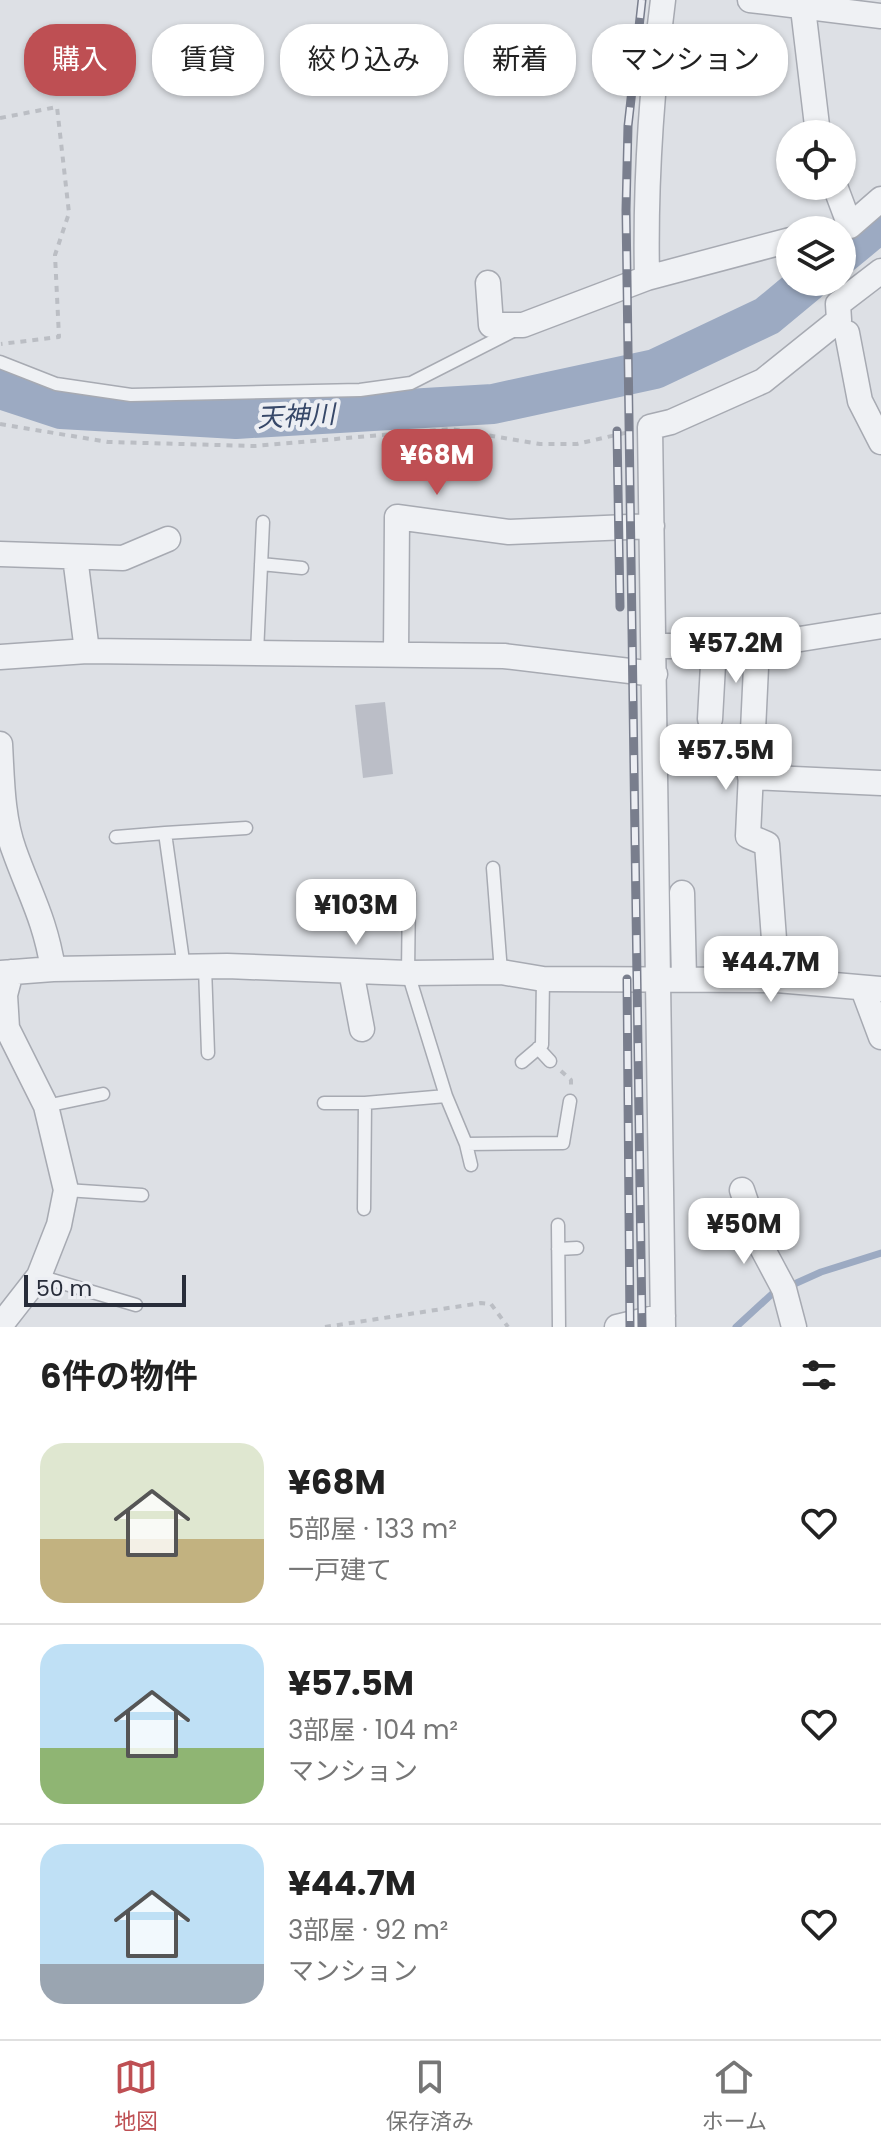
<!DOCTYPE html>
<html lang="ja">
<head>
<meta charset="utf-8">
<style>
	:root { --surface:#fff; --page:#f6f6f6; --text:#222; --muted:#767676; --line:#e0e0e0; --accent:#be4f53 }
	body { margin:0; font-family:Poppins,"Noto Sans JP",sans-serif; background:var(--page); color:var(--text); height:100vh; display:flex; flex-direction:column; font-size:30px; white-space:nowrap }
	* { box-sizing:border-box; margin:0 }
	p { font-size:26px; color:var(--muted) }
	.icon { flex:none; width:44px; height:44px; fill:none; stroke:currentColor; stroke-width:2; stroke-linecap:round; stroke-linejoin:round }
	.map { position:relative; height:1327px; overflow:hidden }
	.drawer { display:flex; flex-direction:column; background:var(--surface); flex:1 }
	.drawer>* { flex:none }
	.banner { position:absolute; left:24px; top:24px; width:834px; height:72px; display:flex; gap:16px }
	.tools { position:absolute; left:776px; top:120px; display:grid; gap:16px }
	.tools a { display:grid; place-items:center; width:80px; height:80px; border-radius:50%; background:var(--surface); box-shadow:0 2px 6px #0004; font-size:40px }
	.scale { position:absolute; left:24px; bottom:20px; width:162px; box-sizing:border-box; padding-left:8px; border:4px solid #282d3a; border-top:0; font-size:22px; line-height:28px; white-space:nowrap; color:#282d3a; -webkit-text-stroke:6px #eceef3; paint-order:stroke }
	.price { position:absolute; translate:-50% -68px; padding:0 18px; border-radius:16px; background:#fff; color:#222; font-size:26px; line-height:52px; filter:drop-shadow(0 2px 4px #0008) }
	.price::after { content:''; position:absolute; left:50%; top:48px; width:24px; height:18px; margin-left:-12px; background:inherit; clip-path:polygon(0 0,100% 0,50% 100%) }
	.price.selected { background:var(--accent); color:#fff }
	ul { padding:0; list-style:none }
	li { display:flex; align-items:center; gap:24px; height:200px; padding:0 40px }
	li+li { border-top:2px solid var(--line) }
	li span { display:grid; place-items:center; flex:none; width:224px; height:160px; border-radius:24px; color:#555 }
	li>.icon { margin-inline-start:auto }
	span .icon { width:96px; height:96px; fill:#fffc; stroke-width:1 }
	li b { font-size:34px }
	h2 { display:flex; justify-content:space-between; align-items:center; height:96px; padding:0 40px; font-size:34px }
	.tag { padding:0 28px; border-radius:32px; background:var(--surface); box-shadow:0 2px 6px #0004; font-size:28px; line-height:72px }
	.tag.selected { background:var(--accent); color:#fff }
	.dock { display:flex; justify-content:space-around; align-items:center; height:112px; border-top:2px solid var(--line); background:var(--surface); font-size:22px; color:var(--muted) }
	.dock a { display:grid; justify-items:center; gap:4px }
	.dock .selected { color:var(--accent) }
	.map>svg:first-child { display:block }
	.lines { fill:none; stroke-linecap:round; stroke-linejoin:round }
	.stream { stroke:#9caac2; stroke-width:7 }
	.river { stroke:#9caac2; stroke-width:40 }
	.building { fill:#bbbec7 }
	.lane-casing { stroke:#a7aab2; stroke-width:15 }
	.street-casing { stroke:#a7aab2; stroke-width:27 }
	.path { stroke:#bbbec4; stroke-width:4; stroke-dasharray:6 6; stroke-linecap:butt }
	.lane { stroke:#eff1f4; stroke-width:12 }
	.street { stroke:#eff1f4; stroke-width:24 }
	.rail-casing { stroke:#797e8d; stroke-width:9 }
	.rail { stroke:#eceef3; stroke-width:6; stroke-dasharray:18; stroke-linecap:butt }
	.labels { text-anchor:middle; dominant-baseline:central; stroke-width:8; stroke-linejoin:round; paint-order:stroke }
	.water-label { font-size:26px; font-style:italic; fill:#374869; stroke:#eceef3 }
</style>
</head>
<body>
<div class="map">
<svg width="881" height="1327" viewBox="0 0 881 1327">
	<rect width="100%" height="100%" fill="#dde0e5"/>
	<g class="lines">
		<!-- stream -->
		<path class="stream" d="M736 1327 772 1294 821 1272 881 1253"/>
		<!-- river -->
		<path class="river" d="M842 254 881 222
			M0 389 61 409 236 419 493 404 655 369 767 316 808 282"/>
	</g>
	<!-- building -->
	<path class="building" d="M385 702 393 774 363 778 355 705Z"/>
	<g class="lines">
		<!-- lane casing -->
		<g class="lane-casing">
			<path id="lane" d="M0 362 56 384 131 395 360 390 411 383 513 331
				M261 564 302 568
				M257 653 263 522
				M165 833 246 828
				M116 837 165 833 184 968
				M493 868 501 972
				M335 890 409 893 408 973 446 1096 466 1144 563 1143 570 1101
				M205 967 208 1053
				M538 1048 550 1061
				M522 1062 542 1045 543 979
				M324 1103H365L364 1209
				M365 1103 446 1096
				M46 1106 103 1094
				M466 1144 471 1165
				M66 1190 142 1195
				M558 1225 559 1327
				M558 1249 577 1248
				M39 1276 136 1305"/>
		</g>
		<!-- street casing -->
		<g class="street-casing">
			<path id="street" d="M750 0 881 16
				M802 0 818 134
				M835 186 850 226 881 199
				M647 278C645 184 651 94 663 0
				M488 283 491 325H523L647 278 790 240
				M847 333 860 401 881 442
				M0 554 123 558 168 539
				M75 557 87 651
				M655 646H757L748 836 767 844 777 980
				M757 646 881 626
				M396 654 397 517 509 532 652 526
				M0 657 87 651 504 656 655 674
				M710 719 714 647
				M0 744C2 779 2 817 14 850 30 895 45 919 53 969L0 973
				M750 777 881 783
				M682 893 684 978
				M53 969 227 966 408 973 501 972 543 979 777 980 881 989
				M351 971 362 1029
				M863 989 881 1037
				M742 1190 760 1244 784 1289 794 1327
				M0 1326 39 1276 59 1225 66 1190 46 1106 7 1028 5 995 11 972
				M617 1327 663 1316
				M663 1327 650 427 671 422 763 381 839 320 838 304 881 271"/>
		</g>
		<!-- path -->
		<path class="path" d="M0 118 57 107 69 213 55 255 59 337 1 344
			M0 424 108 442 255 446 451 429 540 444H577L629 432
			M561 1071 571 1080V1086
			M325 1327 481 1303 491 1304 508 1327"/>
		<!-- lane -->
		<use href="#lane" class="lane"/>
		<!-- street -->
		<use href="#street" class="street"/>
		<!-- rail casing -->
		<g class="rail-casing">
			<path id="rail" d="M642 0 628 126 626 210 642 1327
				M617 431 620 607
				M627 979 630 1327"/>
		</g>
		<!-- rail -->
		<use href="#rail" class="rail"/>
	</g>
	<g class="labels">
		<!-- water labels -->
		<g class="water-label">
			<text transform="translate(296 416) rotate(-3)">天神川</text>
		</g>
	</g>
</svg>
<div class="tools">
<a><svg class="icon" aria-label="locate" viewBox="0 0 24 24"><circle cx="12" cy="12" r="6"/><path d="M12 2v4M12 18v4M2 12h4M18 12h4"/></svg></a>
<a><svg class="icon" aria-label="layers" viewBox="0 0 24 24"><path d="M12 4l9 5-9 5-9-5zM3 14l9 5 9-5"/></svg></a>
</div>
<div class="scale">50 m</div>
<b class="price selected" style="left:437px;top:497px">¥68M</b>
<b class="price" style="left:736px;top:685px">¥57.2M</b>
<b class="price" style="left:726px;top:792px">¥57.5M</b>
<b class="price" style="left:356px;top:947px">¥103M</b>
<b class="price" style="left:771px;top:1004px">¥44.7M</b>
<b class="price" style="left:744px;top:1266px">¥50M</b>
<div class="banner">
<a class="tag selected">購入</a>
<a class="tag">賃貸</a>
<a class="tag">絞り込み</a>
<a class="tag">新着</a>
<a class="tag">マンション</a>
</div>
</div>
<section class="drawer">
<h2>6件の物件<svg class="icon" aria-label="filters" viewBox="0 0 24 24"><path d="M4 7h16M4 17h16"/><circle cx="9" cy="7" r="2"/><circle cx="15" cy="17" r="2"/></svg></h2>
<ul>
<li><span style="background:linear-gradient(#dfe7d0 60%,#c2b280 0)"><svg class="icon" aria-label="home" viewBox="0 0 24 24"><path d="M3 11l9-7 9 7M6 9v11h12V9"/></svg></span><div><b>¥68M</b><p>5部屋 · 133 m²</p><p>一戸建て</p></div><svg class="icon" aria-label="heart" viewBox="0 0 24 24"><path d="M12 20l-8-8c-3-5 5-10 8-4 3-6 11-1 8 4z"/></svg></li>
<li><span style="background:linear-gradient(#bfe0f5 65%,#8fb573 0)"><svg class="icon" aria-label="home" viewBox="0 0 24 24"><path d="M3 11l9-7 9 7M6 9v11h12V9"/></svg></span><div><b>¥57.5M</b><p>3部屋 · 104 m²</p><p>マンション</p></div><svg class="icon" aria-label="heart" viewBox="0 0 24 24"><path d="M12 20l-8-8c-3-5 5-10 8-4 3-6 11-1 8 4z"/></svg></li>
<li><span style="background:linear-gradient(#bfe0f5 75%,#9aa5b1 0)"><svg class="icon" aria-label="home" viewBox="0 0 24 24"><path d="M3 11l9-7 9 7M6 9v11h12V9"/></svg></span><div><b>¥44.7M</b><p>3部屋 · 92 m²</p><p>マンション</p></div><svg class="icon" aria-label="heart" viewBox="0 0 24 24"><path d="M12 20l-8-8c-3-5 5-10 8-4 3-6 11-1 8 4z"/></svg></li>
</ul>
</section>
<nav class="dock">
<a class="selected"><svg class="icon" aria-label="map" viewBox="0 0 24 24"><path d="M3 6l6-2 6 2 6-2v14l-6 2-6-2-6 2zM9 4v14M15 6v14"/></svg>地図</a>
<a><svg class="icon" aria-label="saved" viewBox="0 0 24 24"><path d="M7 4h10v16l-5-4-5 4z"/></svg>保存済み</a>
<a><svg class="icon" aria-label="home" viewBox="0 0 24 24"><path d="M3 11l9-7 9 7M6 9v11h12V9"/></svg>ホーム</a>
</nav>
</body>
</html>
